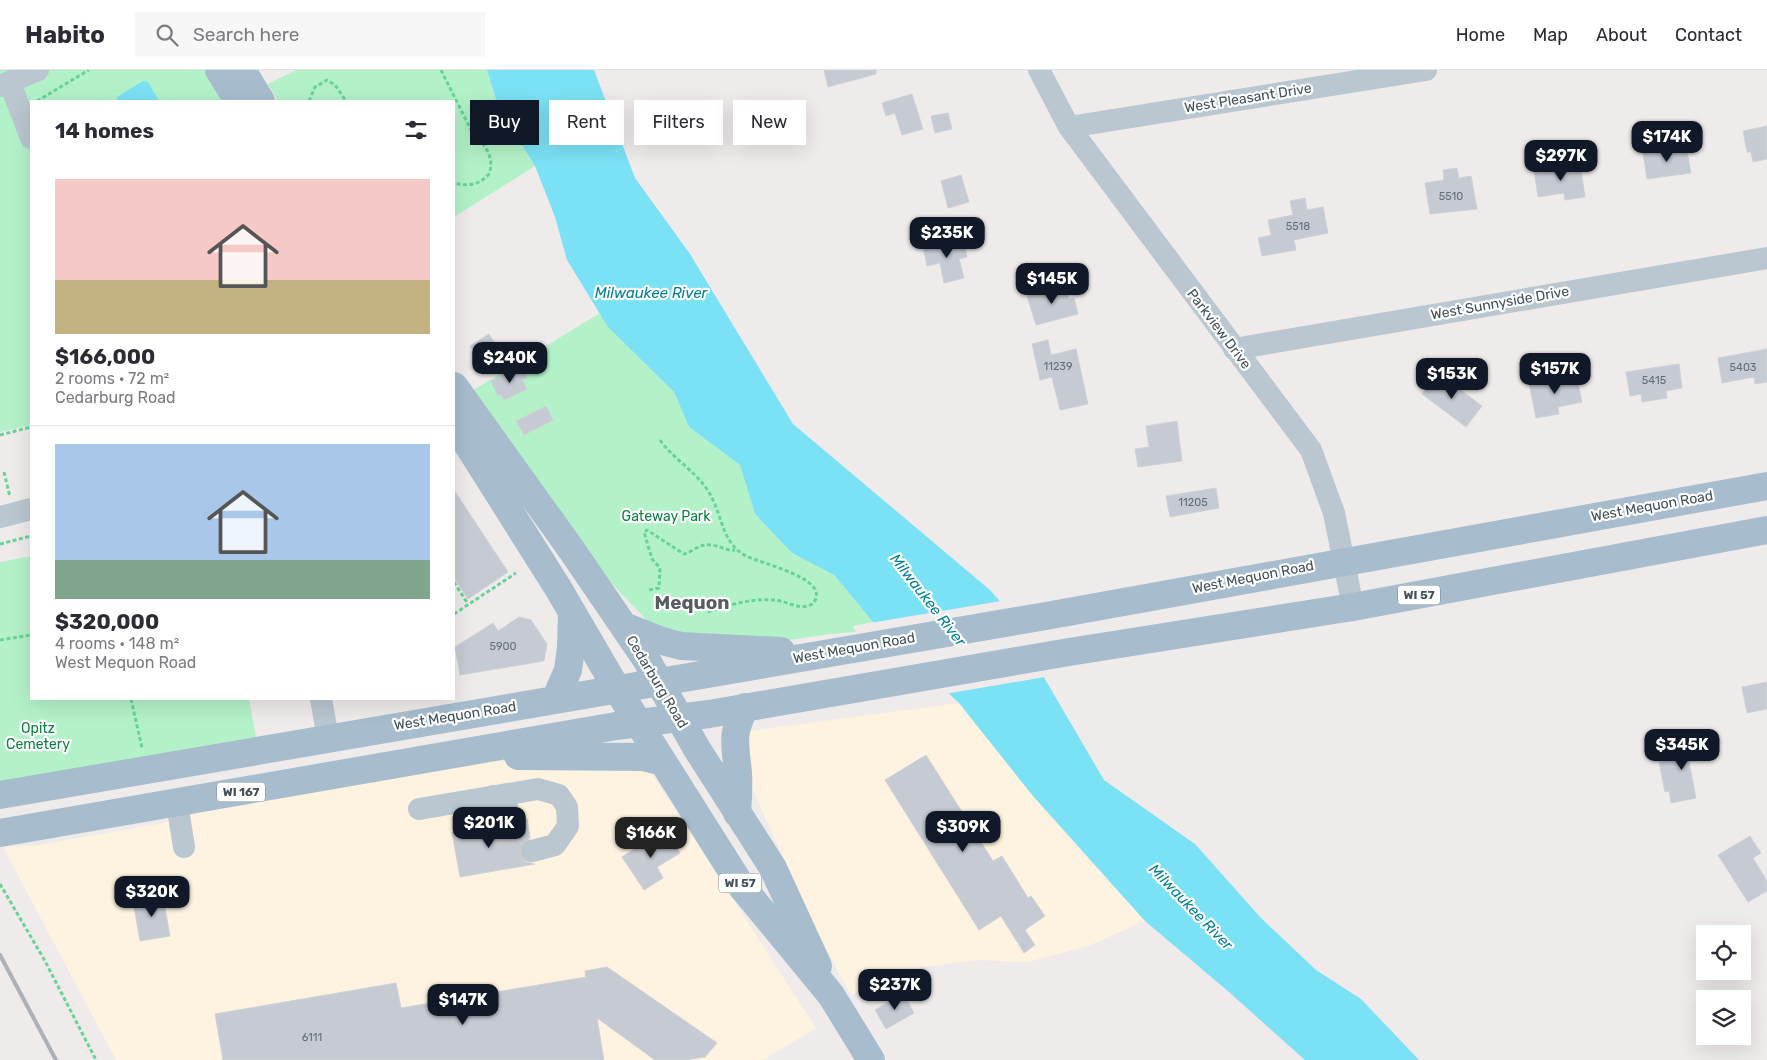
<!DOCTYPE html>
<html lang="en">
<head>
<meta charset="utf-8">
<style>
	:root { --surface:#fff; --page:#f7f7f7; --text:#2b2b33; --muted:#7c7c81; --line:#e1e1e2; --accent:#111827 }
	body { margin:0; font-family:Rubik,sans-serif; background:var(--page); color:var(--text); height:100vh; display:flex; flex-direction:column; font-size:19px; white-space:nowrap }
	* { box-sizing:border-box; margin:0 }
	p { font-size:16px; color:var(--muted) }
	.icon { flex:none; width:28px; height:28px; fill:none; stroke:currentColor; stroke-width:2; stroke-linecap:round; stroke-linejoin:round }
	.map { position:relative; flex:1; overflow:hidden }
	.panel { position:absolute; left:30px; top:30px; width:425px; height:600px; display:flex; flex-direction:column; background:var(--surface); border-radius:0px; box-shadow:0 5px 20px #0002 }
	.panel>* { flex:none }
	.hud { position:absolute; left:470px; top:30px; width:475px; height:45px; display:flex; gap:10px }
	.fabs { position:absolute; left:1696px; top:855px; display:grid; gap:10px }
	.fabs a { display:grid; place-items:center; width:55px; height:55px; border-radius:0px; background:var(--surface); box-shadow:0 5px 20px #0002; font-size:25px }
	.price { position:absolute; translate:-50% -42px; padding:0 11px; border-radius:10px; background:var(--accent); color:#fff; font-size:16px; line-height:32px; filter:drop-shadow(0 1px 2px #0008) }
	.price::after { content:''; position:absolute; left:50%; top:30px; width:15px; height:11px; margin-left:-8px; background:inherit; clip-path:polygon(0 0,100% 0,50% 100%) }
	.price.selected { background:#222; color:#fff }
	ul { padding:0; list-style:none }
	li { display:grid; align-content:center; gap:10px; height:265px; padding:0 25px }
	li+li { border-top:1px solid var(--line) }
	li span { display:grid; place-items:center; height:155px; border-radius:0px; color:#555 }
	li>.icon { margin-inline-start:auto }
	span .icon { width:90px; height:90px; fill:#fffc; stroke-width:1 }
	li b { font-size:21px }
	h2 { display:flex; justify-content:space-between; align-items:center; height:60px; padding:0 25px; font-size:21px }
	.chip { padding:0 18px; border-radius:0px; background:var(--surface); box-shadow:0 5px 20px #0002; font-size:18px; line-height:45px }
	.chip.selected { background:var(--accent); color:#fff }
	header { display:flex; align-items:center; gap:30px; box-sizing:border-box; height:70px; padding:0 25px; background:var(--surface); border-bottom:1px solid var(--line) }
	header strong { font-size:24px }
	nav { display:flex; gap:28px; margin-inline-start:auto; font-size:18px }
	.search { width:350px; height:45px; background:var(--page); display:flex; align-items:center; gap:12px; box-sizing:border-box; padding:0 18px; border-radius:0px; color:var(--muted); font-size:19px }
	.map>svg:first-child { display:block }
	.commercial { fill:#fdf3e0 }
	.green { fill:#b3f2c8 }
	.water { fill:#7be1f4 }
	.pier { fill:#efebeb }
	.building { fill:#c6cad2; stroke:#ced2d8 }
	.lines { fill:none; stroke-linecap:round; stroke-linejoin:round }
	.minor-tunnel { stroke:#ccccce; stroke-width:22; stroke-dasharray:22 11; stroke-linecap:butt }
	.path { stroke:#68d398; stroke-width:3; stroke-dasharray:4 2.5; stroke-linecap:butt }
	.minor { stroke:#bac7d0; stroke-width:22 }
	.major { stroke:#a7bdce; stroke-width:28 }
	.rail { stroke:#adb1b7; stroke-width:4 }
	.labels { text-anchor:middle; dominant-baseline:central; stroke-width:4.5; stroke-linejoin:round; paint-order:stroke }
	.number-label { font-size:11px; fill:#636e78 }
	.shield { fill:#fff; stroke:#7b848c; stroke-width:1 }
	.shield-label { font-size:12px; font-weight:bold; fill:#42505a }
	.street-label { font-size:14px; fill:#42505a; stroke:#fff }
	.park-label { font-size:14px; fill:#0d8141; stroke:#fff }
	.water-label { font-size:15px; font-style:italic; fill:#038097; stroke:#fff }
	.district-label { font-size:19px; font-weight:bold; fill:#575c61; stroke:#fff }
</style>
</head>
<body>
<header>
<strong>Habito</strong>
<div class="search"><svg class="icon" aria-label="search" viewBox="0 0 24 24"><circle cx="10" cy="10" r="6"/><path d="M15 15l6 6"/></svg>Search here</div>
<nav><a>Home</a><a>Map</a><a>About</a><a>Contact</a></nav>
</header>
<div class="map">
<svg width="1767" height="990" viewBox="0 0 1767 990">
	<rect width="100%" height="100%" fill="#efebeb"/>
	<!-- commercial -->
	<path class="commercial" d="M959 633 1033 726 1145 851 1088 876 1027 892 977 890 907 899 851 925 811 850 748 709V661Z
		M487 691 635 692 650 701 816 958 763 990H116L3 777 38 775 164 753 212 739Z"/>
	<!-- green -->
	<path class="green" d="M0 0H208L226 31H31V355L0 362Z
		M296 0H487L498 36 535 96 454 147V31H278L268 14Z
		M600 243 608 257 674 322 689 357 740 395 755 444 792 483 834 505 873 552 853 556 856 562 831 564 775 572 656 560 598 499 467 324Z
		M31 486V629H249L256 667 0 712V492Z"/>
	<!-- water -->
	<path class="water" d="M487 0H594L635 108 690 184 793 354 990 520 998 529 1104 710 1195 774 1261 848 1316 900 1361 929 1419 990H1305L1229 922 1145 851 1033 726 959 633 873 552 834 505 792 483 755 444 740 395 689 357 674 322 608 257 567 190 555 147 535 96 498 36Z
		M143 11 148 12 159 31H116L117 27Z"/>
	<!-- pier -->
	<path class="pier" d="M1001 531 1045 607 945 624 870 553Z"/>
	<!-- building -->
	<path class="building" d="M824 0H876V4L828 17Z
		M912 24 923 59 902 65 895 43 886 46 882 33Z
		M948 43 952 59 935 63 931 46Z
		M1767 56V89L1753 92 1751 82H1747L1743 61Z
		M1686 76 1691 103 1647 109 1643 83Z
		M1580 93 1585 127 1565 130 1564 123 1538 127 1534 100Z
		M1457 98 1459 108 1471 106 1477 139 1430 144 1425 113 1444 110 1443 100Z
		M961 105 969 132 948 138 941 111Z
		M1305 128 1307 140 1323 137 1328 163 1294 170 1296 180 1262 186 1258 168 1271 165 1268 150 1293 145 1290 131Z
		M963 169 967 187 959 189 964 208 944 213 940 193 927 196 923 177Z
		M1065 215 1069 229 1074 228 1078 244 1036 255 1027 226Z
		M489 264 498 278 479 290 470 276Z
		M1048 270 1051 285 1076 279 1088 334 1060 340 1052 307 1040 310 1032 274Z
		M1767 279V312L1755 314 1754 307 1722 313 1718 288Z
		M1679 294 1682 318 1666 321 1667 328 1642 332 1641 324 1630 326 1626 302Z
		M522 297 527 308 522 310 527 319 504 330 501 324 498 326 491 311Z
		M1438 303 1482 336 1466 357 1422 324Z
		M1576 304 1582 332 1558 337 1559 344 1536 348 1529 313Z
		M546 336 553 350 524 365 516 351Z
		M1177 351 1182 391 1138 397 1135 379 1149 377 1146 356Z
		M1216 418 1219 438 1170 447 1166 426Z
		M454 420 508 502 468 529 454 507Z
		M519 547 531 550 547 574 544 591 460 605 455 577 493 553 498 561Z
		M1767 612V639L1747 643 1742 617Z
		M1700 667 1704 689 1689 692 1696 728 1671 733 1669 721 1665 722 1659 692 1679 688 1676 672Z
		M926 685 993 791 1002 786 1028 828 1031 826 1045 846 1025 860 1035 875 1024 883 1001 846 979 860 885 710Z
		M527 749 530 768 522 772 519 784 523 791 535 794 460 807 452 762 495 754 502 764 509 765 520 758 521 750Z
		M665 759 680 783 657 797 663 808 644 820 622 787Z
		M1750 766 1761 783 1753 788 1767 811V821L1748 832 1718 785Z
		M163 826 170 866 140 871 133 831Z
		M607 897 717 973 705 987 684 990H655L597 948 604 990H223L215 944 396 913 401 938 586 907 585 901Z
		M903 923 914 943 886 959 875 940Z"/>
	<g class="lines">
		<!-- minor-tunnel -->
		<path class="minor-tunnel" d="M508 752 513 778 532 781"/>
		<!-- path -->
		<path class="path" d="M441 0 473 64C485 74 495 88 489 104 478 116 468 116 454 113
			M37 31 89 0
			M309 31 315 17 327 10 335 15 346 31
			M0 365 31 357
			M660 370C675 391 699 403 711 426 723 448 722 473 746 486 760 493 823 507 816 528 815 532 812 535 808 536 797 539 786 531 775 530 752 528 729 535 708 542
			M4 402 10 427
			M0 474 31 466
			M454 512 468 534
			M649 520 659 518 660 498 652 489 644 462 647 460 684 484C694 481 701 473 711 475 721 476 726 481 735 480
			M454 544 516 503
			M0 570 31 565
			M131 629 142 678
			M0 814 45 891 96 990"/>
		<!-- minor -->
		<path class="minor" d="M1039 0 1069 57 1311 380 1334 443 1353 537
			M10 13 31 68
			M0 16 38 0
			M1069 57 1426 0
			M1234 279 1767 188
			M0 447 31 439
			M321 629 328 668
			M493 726 507 737 508 752
			M177 733 184 777
			M419 739 538 719 559 725 567 737 568 756 555 775 532 781"/>
		<!-- major -->
		<path class="major" d="M219 0 238 31
			M242 0 261 31
			M454 316 571 479 646 589 697 679 773 798 818 896
			M454 353 558 518 617 619 742 817 831 925 871 990
			M624 556 662 571 681 576 781 581
			M555 630 568 600 571 578 572 543
			M518 686 643 687 663 692
			M0 725 1046 546 1767 416
			M737 743C738 729 739 716 738 703 735 672 731 666 745 637
			M0 763 616 656 709 644 1069 582 1353 537 1767 460"/>
		<!-- rail -->
		<path class="rail" d="M0 885 56 990"/>
	</g>
	<g class="labels">
		<!-- number labels -->
		<g class="number-label">
			<text x="1451" y="126">5510</text>
			<text x="1298" y="156">5518</text>
			<text x="1058" y="296">11239</text>
			<text x="1743" y="297">5403</text>
			<text x="1654" y="310">5415</text>
			<text x="1193" y="432">11205</text>
			<text x="503" y="576">5900</text>
			<text x="312" y="967">6111</text>
		</g>
		<!-- shield labels -->
		<g class="shield">
			<rect x="1398" y="515.5" width="42" height="19" rx="4"/>
			<rect x="217" y="712.5" width="48" height="19" rx="4"/>
			<rect x="719" y="803.5" width="42" height="19" rx="4"/>
		</g>
		<g class="shield-label">
			<text x="1419" y="525">WI 57</text>
			<text x="241" y="722">WI 167</text>
			<text x="740" y="813">WI 57</text>
		</g>
		<!-- street labels -->
		<g class="street-label">
			<text transform="translate(1248 28) rotate(-9)">West Pleasant Drive</text>
			<text transform="translate(1500 233) rotate(-10)">West Sunnyside Drive</text>
			<text transform="translate(1219 259) rotate(53)">Parkview Drive</text>
			<text transform="translate(1652 436) rotate(-10)">West Mequon Road</text>
			<text transform="translate(1253 507) rotate(-11)">West Mequon Road</text>
			<text transform="translate(854 578) rotate(-10)">West Mequon Road</text>
			<text transform="translate(657 612) rotate(59)">Cedarburg Road</text>
			<text transform="translate(455 646) rotate(-9)">West Mequon Road</text>
		</g>
		<!-- park labels -->
		<g class="park-label">
			<text x="666" y="446">Gateway Park</text>
			<text x="38" y="658">Opitz<tspan x="38" dy="16">Cemetery</tspan></text>
		</g>
		<!-- water labels -->
		<g class="water-label">
			<text x="651" y="223">Milwaukee River</text>
			<text transform="translate(928 530) rotate(52)">Milwaukee River</text>
			<text transform="translate(1191 837) rotate(46)">Milwaukee River</text>
		</g>
		<!-- district labels -->
		<g class="district-label">
			<text x="692" y="532">Mequon</text>
		</g>
	</g>
</svg>
<div class="fabs">
<a><svg class="icon" aria-label="locate" viewBox="0 0 24 24"><circle cx="12" cy="12" r="6"/><path d="M12 2v4M12 18v4M2 12h4M18 12h4"/></svg></a>
<a><svg class="icon" aria-label="layers" viewBox="0 0 24 24"><path d="M12 4l9 5-9 5-9-5zM3 14l9 5 9-5"/></svg></a>
</div>
<b class="price" style="left:1667px;top:93px">$174K</b>
<b class="price" style="left:1561px;top:112px">$297K</b>
<b class="price" style="left:947px;top:189px">$235K</b>
<b class="price" style="left:1052px;top:235px">$145K</b>
<b class="price" style="left:510px;top:314px">$240K</b>
<b class="price" style="left:1555px;top:325px">$157K</b>
<b class="price" style="left:1452px;top:330px">$153K</b>
<b class="price" style="left:1682px;top:701px">$345K</b>
<b class="price" style="left:489px;top:779px">$201K</b>
<b class="price" style="left:963px;top:783px">$309K</b>
<b class="price selected" style="left:651px;top:789px">$166K</b>
<b class="price" style="left:152px;top:848px">$320K</b>
<b class="price" style="left:895px;top:941px">$237K</b>
<b class="price" style="left:463px;top:956px">$147K</b>
<div class="hud">
<a class="chip selected">Buy</a>
<a class="chip">Rent</a>
<a class="chip">Filters</a>
<a class="chip">New</a>
</div>
<section class="panel">
<h2>14 homes<svg class="icon" aria-label="filters" viewBox="0 0 24 24"><path d="M4 7h16M4 17h16"/><circle cx="9" cy="7" r="2"/><circle cx="15" cy="17" r="2"/></svg></h2>
<ul>
<li><span style="background:linear-gradient(#f6c9c9 65%,#c2b280 0)"><svg class="icon" aria-label="home" viewBox="0 0 24 24"><path d="M3 11l9-7 9 7M6 9v11h12V9"/></svg></span><div><b>$166,000</b><p>2 rooms · 72 m²</p><p>Cedarburg Road</p></div></li>
<li><span style="background:linear-gradient(#a9c7e8 75%,#7fa58c 0)"><svg class="icon" aria-label="home" viewBox="0 0 24 24"><path d="M3 11l9-7 9 7M6 9v11h12V9"/></svg></span><div><b>$320,000</b><p>4 rooms · 148 m²</p><p>West Mequon Road</p></div></li>
</ul>
</section>
</div>
</body>
</html>
